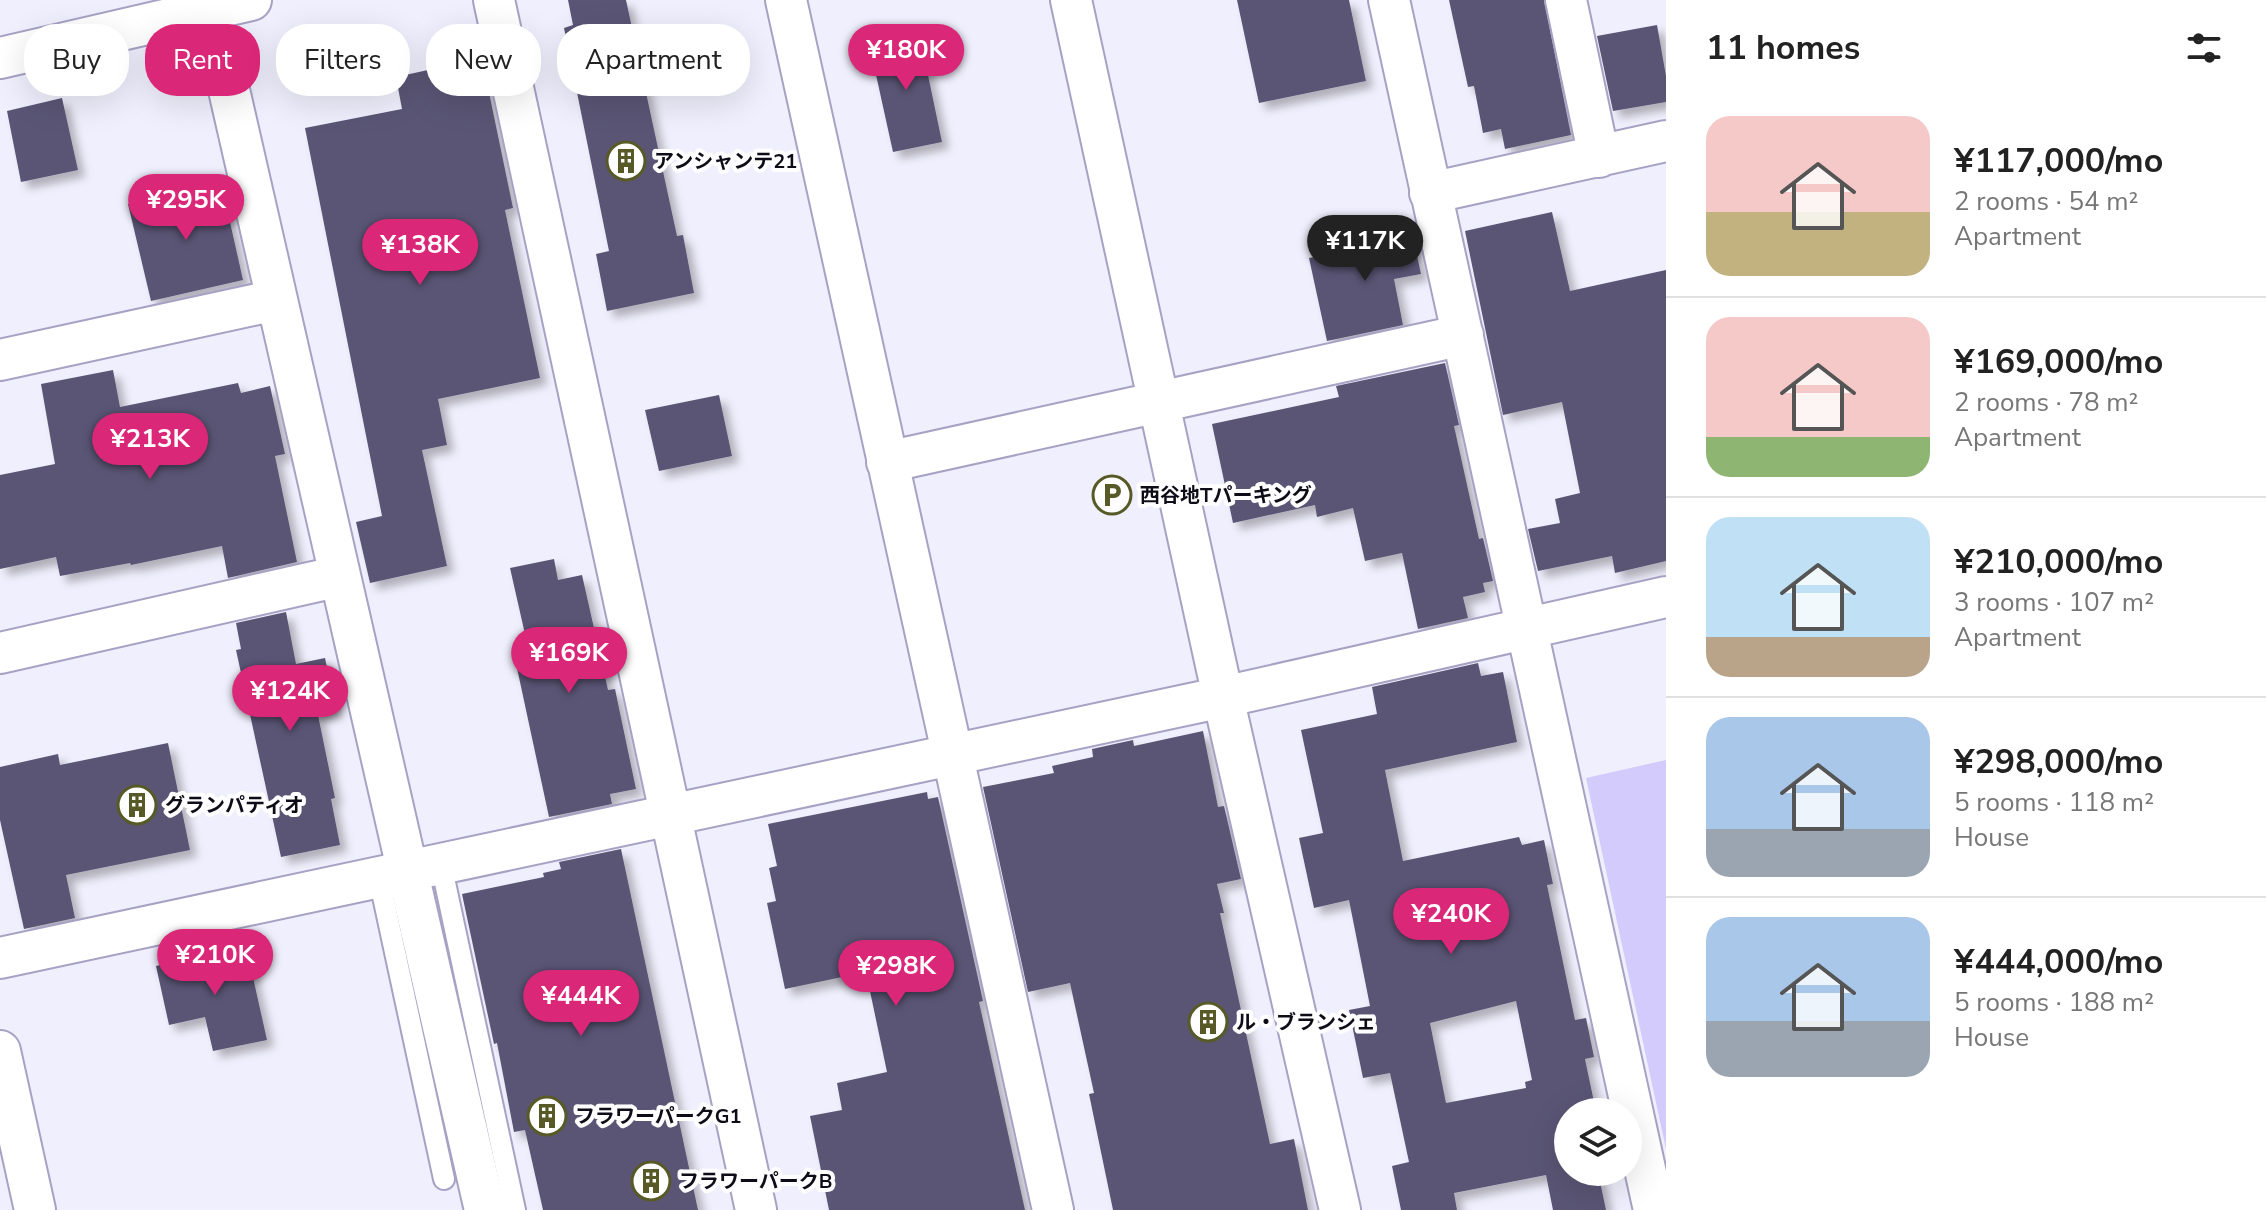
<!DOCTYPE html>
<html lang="en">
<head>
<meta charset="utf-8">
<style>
	:root { --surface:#fff; --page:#f6f6f6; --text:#222; --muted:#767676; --line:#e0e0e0; --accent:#db2777 }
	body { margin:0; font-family:"Nunito Sans","Noto Sans JP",sans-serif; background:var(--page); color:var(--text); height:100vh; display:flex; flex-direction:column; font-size:30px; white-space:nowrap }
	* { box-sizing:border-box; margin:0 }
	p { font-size:26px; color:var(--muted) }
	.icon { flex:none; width:44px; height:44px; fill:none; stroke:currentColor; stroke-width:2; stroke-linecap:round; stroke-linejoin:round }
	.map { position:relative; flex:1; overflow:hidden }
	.panel { display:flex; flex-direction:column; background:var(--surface); width:600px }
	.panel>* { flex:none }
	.top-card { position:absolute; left:24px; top:24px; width:760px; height:72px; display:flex; gap:16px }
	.fabs { position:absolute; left:1554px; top:1098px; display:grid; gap:16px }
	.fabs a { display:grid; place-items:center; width:88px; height:88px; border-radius:50%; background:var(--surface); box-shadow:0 8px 32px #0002; font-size:40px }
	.price { position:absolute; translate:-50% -68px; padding:0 18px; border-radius:28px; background:var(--accent); color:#fff; font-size:26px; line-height:52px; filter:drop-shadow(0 2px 4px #0008) }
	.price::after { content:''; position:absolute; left:50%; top:48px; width:24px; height:18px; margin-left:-12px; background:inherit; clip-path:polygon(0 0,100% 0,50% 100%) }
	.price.on { background:#222; color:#fff }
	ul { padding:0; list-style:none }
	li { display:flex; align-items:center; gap:24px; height:200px; padding:0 40px }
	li+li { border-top:2px solid var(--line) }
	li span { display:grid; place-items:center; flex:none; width:224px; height:160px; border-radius:24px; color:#555 }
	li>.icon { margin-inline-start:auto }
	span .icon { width:96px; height:96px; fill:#fffc; stroke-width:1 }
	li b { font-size:34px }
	h2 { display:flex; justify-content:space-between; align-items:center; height:96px; padding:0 40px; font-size:34px }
	.tag { padding:0 28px; border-radius:32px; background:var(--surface); box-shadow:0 8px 32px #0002; font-size:28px; line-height:72px }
	.tag.on { background:var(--accent); color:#fff }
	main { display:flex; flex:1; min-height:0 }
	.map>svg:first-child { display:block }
	.green { fill:#d2cbfc }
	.building { fill:#5a5574; fill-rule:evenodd; filter:url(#shadow) }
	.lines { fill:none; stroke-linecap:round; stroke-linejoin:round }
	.lane-casing { stroke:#a7a2c4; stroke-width:24 }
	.street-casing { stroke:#a7a2c4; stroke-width:44 }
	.lane { stroke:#fff; stroke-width:20 }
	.street { stroke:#fff; stroke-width:40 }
	.labels { text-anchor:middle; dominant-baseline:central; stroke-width:8; stroke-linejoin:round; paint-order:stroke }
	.poi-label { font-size:20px; font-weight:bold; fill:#0e0c17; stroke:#fefefe; text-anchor:start }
</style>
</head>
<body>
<main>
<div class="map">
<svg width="1666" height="1210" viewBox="0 0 1666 1210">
	<defs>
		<filter id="shadow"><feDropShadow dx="7" dy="7" stdDeviation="4" flood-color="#0004"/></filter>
	</defs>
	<rect width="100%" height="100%" fill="#f0effd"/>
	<!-- green -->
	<path class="green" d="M1666 760V1149L1586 778Z"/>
	<!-- building -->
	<path class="building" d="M568 0H626L677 236 683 235 694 293 607 311 596 254 609 251 564 28 573 25Z
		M1237 0H1349L1366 81 1259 103Z
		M1449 0H1544L1571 135 1505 149 1501 129 1483 133 1474 86 1468 87Z
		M1657 25 1666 76V102L1613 111 1597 36Z
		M919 32 942 142 893 152 869 43Z
		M460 63 462 71 472 69 475 80 486 78 513 208 505 210 540 378 438 399 447 445 422 450 447 566 370 583 356 522 382 516 305 128 402 109 396 77Z
		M62 98 78 170 21 182 7 111Z
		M221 182 243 280 151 301 128 204Z
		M1552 212 1570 291 1666 270V561L1615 573 1612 556 1538 571 1528 529 1560 523 1555 499 1580 493 1562 402 1503 415 1465 231Z
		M1410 223 1421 274 1394 279 1403 325 1327 341 1309 258 1373 245 1370 232Z
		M1445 363 1459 425 1454 426 1479 539 1483 538 1493 581 1483 583 1485 592 1463 597 1468 618 1418 629 1402 553 1365 561 1353 508 1317 517 1315 505 1233 523 1212 424 1339 397 1336 386Z
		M113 370 120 407 238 383 241 393 270 386 285 454 275 456 297 562 228 578 222 546 131 565 130 563 60 576 56 557 0 569V475L55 464 41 384Z
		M719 395 732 456 659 471 645 410Z
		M554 559 558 580 582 575 608 690 615 689 636 789 610 794 612 804 549 817 517 668 532 665 510 568Z
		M286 612 296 664 325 658 336 711 318 715 335 798 331 799 340 845 281 857 236 650 241 649 236 623Z
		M1478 663 1481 676 1503 672 1517 742 1385 770 1403 861 1519 837 1522 845 1544 840 1553 884 1547 885 1575 1020 1586 1018 1594 1057 1585 1059 1594 1102 1584 1104 1586 1112H1568V1172H1598L1606 1210H1553L1546 1175 1454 1193 1457 1210H1401L1392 1166 1409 1162 1390 1073 1363 1078 1349 1010 1370 1006 1349 900 1314 908 1299 838 1323 833 1301 730 1377 714 1372 687ZM1516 1001 1532 1080 1525 1082 1526 1088 1446 1103 1430 1023Z
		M1203 731 1218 807 1224 806 1241 879 1217 884 1224 913H1220L1270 1144 1294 1139 1308 1210H1113L1089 1094 1094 1093 1070 983 1028 992 983 787 1054 773 1052 766 1093 757 1092 749 1133 740 1134 746Z
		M168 743 190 850 66 875 75 918 24 929 0 820V767L58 754 60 765Z
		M927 792 928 799 938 797 983 1001 979 1002 1025 1210H829L810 1116 842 1110 837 1083 887 1072 866 972 785 989 767 903 776 901 769 868 777 866 768 824Z
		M621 849 698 1210H543L525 1130 514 1132 497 1043 494 1044 462 894 544 877 543 873 561 869 559 862Z
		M246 946 267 1040 213 1051 205 1017 169 1025 156 966Z"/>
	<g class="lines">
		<!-- lane casing -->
		<g class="lane-casing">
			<path id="lane" d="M441 864 515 1210
				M379 878 444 1179"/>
		</g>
		<!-- street casing -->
		<g class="street-casing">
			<path id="street" d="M494 0 756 1210
				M786 0 1053 1210
				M1071 0 1223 697 1340 1210
				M1389 0 1654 1210
				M1566 0 1599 157
				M211 11 485 1210
				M0 58 251 0
				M1430 193 1666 141
				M0 360 276 300
				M887 462 1463 335
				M0 653 340 576
				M0 958 1223 697 1666 597
				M0 1051 35 1210"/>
		</g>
		<!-- lane -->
		<use href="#lane" class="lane"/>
		<!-- street -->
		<use href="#street" class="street"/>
	</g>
	<!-- icons -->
	<defs>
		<g id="building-ring" transform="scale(2)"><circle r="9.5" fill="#fefefe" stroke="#575a27" stroke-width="1.5"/><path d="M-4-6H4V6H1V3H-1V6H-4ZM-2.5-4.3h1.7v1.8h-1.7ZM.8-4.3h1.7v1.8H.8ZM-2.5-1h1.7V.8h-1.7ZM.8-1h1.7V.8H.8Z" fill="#575a27"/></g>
		<g id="parking-ring" transform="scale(2)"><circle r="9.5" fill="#fefefe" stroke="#575a27" stroke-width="1.5"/><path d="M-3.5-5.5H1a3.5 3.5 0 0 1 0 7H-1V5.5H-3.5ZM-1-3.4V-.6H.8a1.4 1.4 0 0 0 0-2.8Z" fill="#575a27"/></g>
	</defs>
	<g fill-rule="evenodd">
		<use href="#building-ring" x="626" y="161"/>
		<use href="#parking-ring" x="1112" y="495"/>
		<use href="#building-ring" x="137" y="805"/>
		<use href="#building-ring" x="1208" y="1022"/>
		<use href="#building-ring" x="547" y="1116"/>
		<use href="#building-ring" x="651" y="1181"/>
	</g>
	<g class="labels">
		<!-- poi labels -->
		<g class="poi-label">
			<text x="654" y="161">アンシャンテ21</text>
			<text x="1140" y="495">西谷地Tパーキング</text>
			<text x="165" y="805">グランパティオ</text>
			<text x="1236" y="1022">ル・ブランシェ</text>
			<text x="575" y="1116">フラワーパークG1</text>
			<text x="679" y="1181">フラワーパークB</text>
		</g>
	</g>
</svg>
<div class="fabs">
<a><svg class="icon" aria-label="layers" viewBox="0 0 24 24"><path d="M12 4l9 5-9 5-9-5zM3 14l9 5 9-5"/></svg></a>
</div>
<b class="price" style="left:906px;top:92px">¥180K</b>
<b class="price" style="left:186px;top:242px">¥295K</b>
<b class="price on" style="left:1365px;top:283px">¥117K</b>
<b class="price" style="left:420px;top:287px">¥138K</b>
<b class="price" style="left:150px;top:481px">¥213K</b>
<b class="price" style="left:569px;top:695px">¥169K</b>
<b class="price" style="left:290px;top:733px">¥124K</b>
<b class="price" style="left:1451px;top:956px">¥240K</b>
<b class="price" style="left:215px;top:997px">¥210K</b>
<b class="price" style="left:896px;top:1008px">¥298K</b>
<b class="price" style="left:581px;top:1038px">¥444K</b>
<div class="top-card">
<a class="tag">Buy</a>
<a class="tag on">Rent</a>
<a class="tag">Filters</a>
<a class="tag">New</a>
<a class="tag">Apartment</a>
</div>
</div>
<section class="panel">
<h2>11 homes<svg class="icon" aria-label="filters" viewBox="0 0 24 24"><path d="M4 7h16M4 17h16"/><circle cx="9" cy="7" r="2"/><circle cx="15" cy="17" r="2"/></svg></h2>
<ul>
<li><span style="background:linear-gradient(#f6c9c9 60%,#c2b280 0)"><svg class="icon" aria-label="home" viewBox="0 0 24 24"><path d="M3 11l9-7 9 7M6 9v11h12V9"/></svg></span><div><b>¥117,000/mo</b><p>2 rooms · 54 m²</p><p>Apartment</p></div></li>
<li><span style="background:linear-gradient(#f6c9c9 75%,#8fb573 0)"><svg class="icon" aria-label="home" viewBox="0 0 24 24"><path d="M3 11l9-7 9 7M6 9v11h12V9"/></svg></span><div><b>¥169,000/mo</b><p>2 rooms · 78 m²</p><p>Apartment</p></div></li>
<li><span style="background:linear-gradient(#bfe0f5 75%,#b9a48a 0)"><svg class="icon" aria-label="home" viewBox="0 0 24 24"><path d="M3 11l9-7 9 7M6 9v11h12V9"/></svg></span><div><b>¥210,000/mo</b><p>3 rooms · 107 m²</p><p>Apartment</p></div></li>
<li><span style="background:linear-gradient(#a9c7e8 70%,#9aa5b1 0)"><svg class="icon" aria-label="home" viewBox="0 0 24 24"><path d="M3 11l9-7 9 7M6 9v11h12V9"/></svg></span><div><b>¥298,000/mo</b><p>5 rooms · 118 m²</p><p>House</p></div></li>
<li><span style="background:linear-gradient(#a9c7e8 65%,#9aa5b1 0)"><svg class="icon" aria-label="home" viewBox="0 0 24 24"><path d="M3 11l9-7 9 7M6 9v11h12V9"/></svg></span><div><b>¥444,000/mo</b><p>5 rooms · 188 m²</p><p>House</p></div></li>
</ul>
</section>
</main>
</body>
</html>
